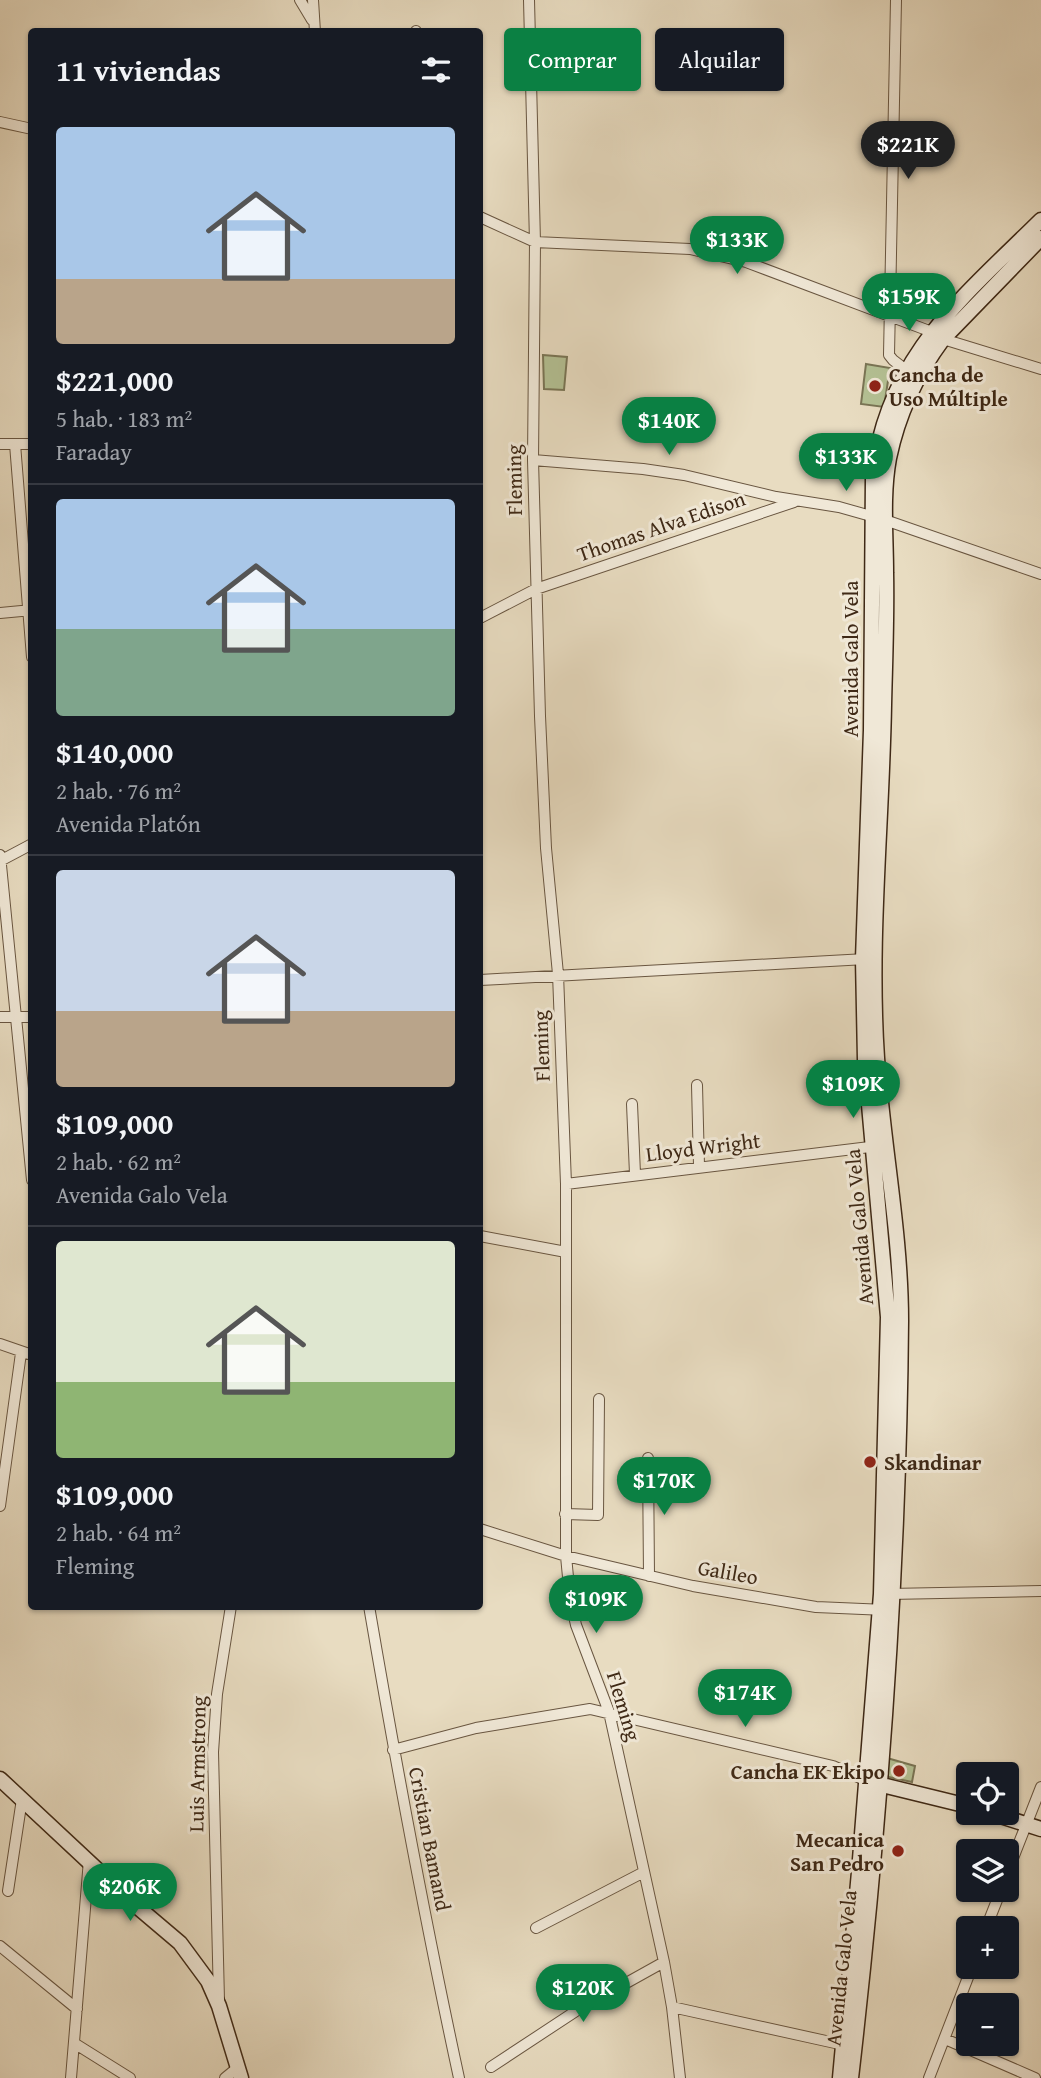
<!DOCTYPE html>
<html lang="es">
<head>
<meta charset="utf-8">
<style>
	:root { --surface:#171b24; --page:#20242c; --text:#f1f3f6; --muted:#9ea1a6; --line:#363941; --accent:#0b8043 }
	body { margin:0; font-family:"Gentium Book Plus",serif; background:var(--page); color:var(--text); height:100vh; display:flex; flex-direction:column; font-size:26px; white-space:nowrap }
	* { box-sizing:border-box; margin:0 }
	p { font-size:23px; color:var(--muted) }
	.icon { flex:none; width:38px; height:38px; fill:none; stroke:currentColor; stroke-width:2; stroke-linecap:round; stroke-linejoin:round }
	.map { position:relative; flex:1; overflow:hidden }
	.details { position:absolute; left:28px; top:28px; width:455px; height:1582px; display:flex; flex-direction:column; background:var(--surface); border-radius:7px; box-shadow:0 2px 5px #0004 }
	.details>* { flex:none }
	.top-card { position:absolute; left:504px; top:28px; width:430px; height:63px; display:flex; gap:14px }
	.fabs { position:absolute; left:956px; top:1762px; display:grid; gap:14px }
	.fabs a { display:grid; place-items:center; width:63px; height:63px; border-radius:7px; background:var(--surface); box-shadow:0 2px 5px #0004; font-size:35px }
	.price { position:absolute; translate:-50% -60px; padding:0 16px; border-radius:24px; background:var(--accent); color:#fff; font-size:23px; line-height:46px; filter:drop-shadow(0 2px 4px #0008) }
	.price::after { content:''; position:absolute; left:50%; top:42px; width:21px; height:16px; margin-left:-10px; background:inherit; clip-path:polygon(0 0,100% 0,50% 100%) }
	.price.active { background:#222; color:#fff }
	ul { padding:0; list-style:none }
	li { display:grid; align-content:center; gap:14px; height:371px; padding:0 28px }
	li+li { border-top:2px solid var(--line) }
	li span { display:grid; place-items:center; height:217px; border-radius:7px; color:#555 }
	li>.icon { margin-inline-start:auto }
	span .icon { width:126px; height:126px; fill:#fffc; stroke-width:1 }
	li b { font-size:30px }
	h2 { display:flex; justify-content:space-between; align-items:center; height:84px; padding:0 28px; font-size:30px }
	.chip { padding:0 24px; border-radius:7px; background:var(--surface); box-shadow:0 2px 5px #0004; font-size:24px; line-height:63px }
	.chip.active { background:var(--accent); color:#fff }
	.map>svg:first-child { display:block }
	.pitch { fill:#b4c194; stroke:#7a7555; stroke-width:2 }
	.lines { fill:none; stroke-linecap:round; stroke-linejoin:round }
	.street-casing { stroke:#695641; stroke-width:12 }
	.secondary-casing { stroke:#3f2916; stroke-width:17 }
	.street { stroke:#f0e8d7; stroke-width:10 }
	.secondary { stroke:#f0e8d7; stroke-width:14 }
	.poi-dot { fill:#8f2418; stroke:#f0e8d7; stroke-width:2.5 }
	.labels { text-anchor:middle; dominant-baseline:central; stroke-width:6; stroke-linejoin:round; paint-order:stroke }
	.poi-label { font-size:21px; font-weight:bold; fill:#3f2916; stroke:#f0e8d7; text-anchor:start }
	.street-label { font-size:21px; fill:#3f2916; stroke:#f0e8d7 }
</style>
</head>
<body>
<div class="map">
<svg width="1041" height="2078" viewBox="0 0 1041 2078">
	<rect width="100%" height="100%" fill="#e8dcc1"/>
	<filter id="stains"><feTurbulence type="fractalNoise" baseFrequency=".00286" numOctaves="4"/><feColorMatrix values="0 0 0 0 .2 0 0 0 0 .09 0 0 0 0 .02 0 0 0 .5 -.17"/></filter>
	<radialGradient id="worn" r=".72"><stop offset=".6" stop-color="#630" stop-opacity="0"/><stop offset="1" stop-color="#630" stop-opacity=".3"/></radialGradient>
	<!-- pitch -->
	<path class="pitch" d="M543 355 567 357 564 390 544 389Z
		M866 364 890 368 884 407 861 404Z
		M887 1758 915 1766 912 1782 884 1776Z"/>
	<g class="lines">
		<!-- street casing -->
		<g class="street-casing">
			<path id="street" d="M300 0 312 20
				M313 0 315 32
				M529 0 535 242 533 460 540 716 546 848 558 974 566 1184V1556L570 1598 576 1625 609 1712 664 1962 672 2007 680 2078
				M896 0 889 355 893 360 906 370
				M416 32V31
				M0 122 32 129
				M480 217 535 242 690 249 746 262 932 332
				M943 339 1041 369
				M0 444H32
				M15 444 32 657
				M533 460 643 469 684 475 776 497 839 507 885 520 1041 574
				M0 613 32 610
				M480 618 536 589 794 502
				M0 855 32 1180
				M0 861 32 844
				M480 980 866 959
				M0 1017H32
				M697 1085 699 1166
				M632 1104 635 1174
				M566 1184 878 1146
				M480 1236 566 1252
				M0 1344 32 1355
				M648 1458 649 1576
				M0 1506 21 1353
				M565 1514 598 1515 599 1399
				M480 1529 566 1556 693 1586 816 1607 886 1610
				M889 1594 1041 1591
				M369 1606C396 1764 425 1921 459 2078
				M393 1750 476 1728 590 1709 833 1766 867 1781
				M1006 1876 1041 1787
				M8 1891 22 1799
				M536 1928 644 1872
				M986 1928 1001 1890
				M0 1946 77 2009
				M219 2000 213 1752 217 1694 231 1606
				M672 2007 844 2045
				M945 2039 1035 2078
				M74 2043 130 2078
				M491 2067 576 2011 664 1962
				M71 2078 89 1860
				M225 2078 236 2069
				M929 2078 972 1967"/>
		</g>
		<!-- secondary casing -->
		<g class="secondary-casing">
			<path id="secondary" d="M0 1779 134 1904 180 1943 208 1981 219 2006 241 2078
				M874 1783 968 1806
				M991 1813 1041 1829
				M840 2078 859 1872 881 1594 888 1317 865 1060 863 959 871 730 873 476C887 357 961 299 1041 220
				M851 2078C880 1827 899 1574 901 1321 901 1233 883 1146 877 1058 869 940 882 823 884 705 885 661 887 617 886 573 886 535 882 496 889 458 898 415 917 374 943 339L1041 238"/>
		</g>
		<!-- street -->
		<use href="#street" class="street"/>
		<!-- secondary -->
		<use href="#secondary" class="secondary"/>
	</g>
	<!-- markers -->
	<g class="poi-dot">
		<circle cx="875" cy="386" r="7"/>
		<circle cx="870" cy="1462" r="7"/>
		<circle cx="899" cy="1771" r="7"/>
		<circle cx="898" cy="1851" r="7"/>
	</g>
	<g class="labels">
		<!-- poi labels -->
		<g class="poi-label">
			<text x="889" y="374">Cancha de<tspan x="889" dy="24">Uso Múltiple</tspan></text>
			<text x="884" y="1462">Skandinar</text>
			<text x="885" y="1771" text-anchor="end">Cancha EK Ekipo</text>
			<text x="884" y="1839" text-anchor="end">Mecanica<tspan x="884" dy="24">San Pedro</tspan></text>
		</g>
		<!-- street labels -->
		<g class="street-label">
			<text transform="translate(514 480) rotate(-91)">Fleming</text>
			<text transform="translate(661 526) rotate(-19)">Thomas Alva Edison</text>
			<text transform="translate(850 659) rotate(-90)">Avenida Galo Vela</text>
			<text transform="translate(541 1046) rotate(-92)">Fleming</text>
			<text transform="translate(703 1147) rotate(-7)">Lloyd Wright</text>
			<text transform="translate(859 1227) rotate(-95)">Avenida Galo Vela</text>
			<text transform="translate(728 1572) rotate(10)">Galileo</text>
			<text transform="translate(624 1706) rotate(73)">Fleming</text>
			<text transform="translate(197 1764) rotate(-89)">Luis Armstrong</text>
			<text transform="translate(430 1839) rotate(79)">Cristian Bamand</text>
			<text transform="translate(841 1968) rotate(-84)">Avenida Galo Vela</text>
		</g>
	</g>
	<rect width="100%" height="100%" filter="url(#stains)"/>
	<rect width="100%" height="100%" fill="url(#worn)"/>
</svg>
<div class="fabs">
<a><svg class="icon" aria-label="locate" viewBox="0 0 24 24"><circle cx="12" cy="12" r="6"/><path d="M12 2v4M12 18v4M2 12h4M18 12h4"/></svg></a>
<a><svg class="icon" aria-label="layers" viewBox="0 0 24 24"><path d="M12 4l9 5-9 5-9-5zM3 14l9 5 9-5"/></svg></a>
<a>+</a>
<a>−</a>
</div>
<b class="price active" style="left:908px;top:181px">$221K</b>
<b class="price" style="left:737px;top:276px">$133K</b>
<b class="price" style="left:909px;top:333px">$159K</b>
<b class="price" style="left:669px;top:457px">$140K</b>
<b class="price" style="left:846px;top:493px">$133K</b>
<b class="price" style="left:853px;top:1120px">$109K</b>
<b class="price" style="left:664px;top:1517px">$170K</b>
<b class="price" style="left:596px;top:1635px">$109K</b>
<b class="price" style="left:745px;top:1729px">$174K</b>
<b class="price" style="left:130px;top:1923px">$206K</b>
<b class="price" style="left:583px;top:2024px">$120K</b>
<div class="top-card">
<a class="chip active">Comprar</a>
<a class="chip">Alquilar</a>
</div>
<section class="details">
<h2>11 viviendas<svg class="icon" aria-label="filters" viewBox="0 0 24 24"><path d="M4 7h16M4 17h16"/><circle cx="9" cy="7" r="2"/><circle cx="15" cy="17" r="2"/></svg></h2>
<ul>
<li><span style="background:linear-gradient(#a9c7e8 70%,#b9a48a 0)"><svg class="icon" aria-label="home" viewBox="0 0 24 24"><path d="M3 11l9-7 9 7M6 9v11h12V9"/></svg></span><div><b>$221,000</b><p>5 hab. · 183 m²</p><p>Faraday</p></div></li>
<li><span style="background:linear-gradient(#a9c7e8 60%,#7fa58c 0)"><svg class="icon" aria-label="home" viewBox="0 0 24 24"><path d="M3 11l9-7 9 7M6 9v11h12V9"/></svg></span><div><b>$140,000</b><p>2 hab. · 76 m²</p><p>Avenida Platón</p></div></li>
<li><span style="background:linear-gradient(#c9d6e8 65%,#b9a48a 0)"><svg class="icon" aria-label="home" viewBox="0 0 24 24"><path d="M3 11l9-7 9 7M6 9v11h12V9"/></svg></span><div><b>$109,000</b><p>2 hab. · 62 m²</p><p>Avenida Galo Vela</p></div></li>
<li><span style="background:linear-gradient(#dfe7d0 65%,#8fb573 0)"><svg class="icon" aria-label="home" viewBox="0 0 24 24"><path d="M3 11l9-7 9 7M6 9v11h12V9"/></svg></span><div><b>$109,000</b><p>2 hab. · 64 m²</p><p>Fleming</p></div></li>
</ul>
</section>
</div>
</body>
</html>
